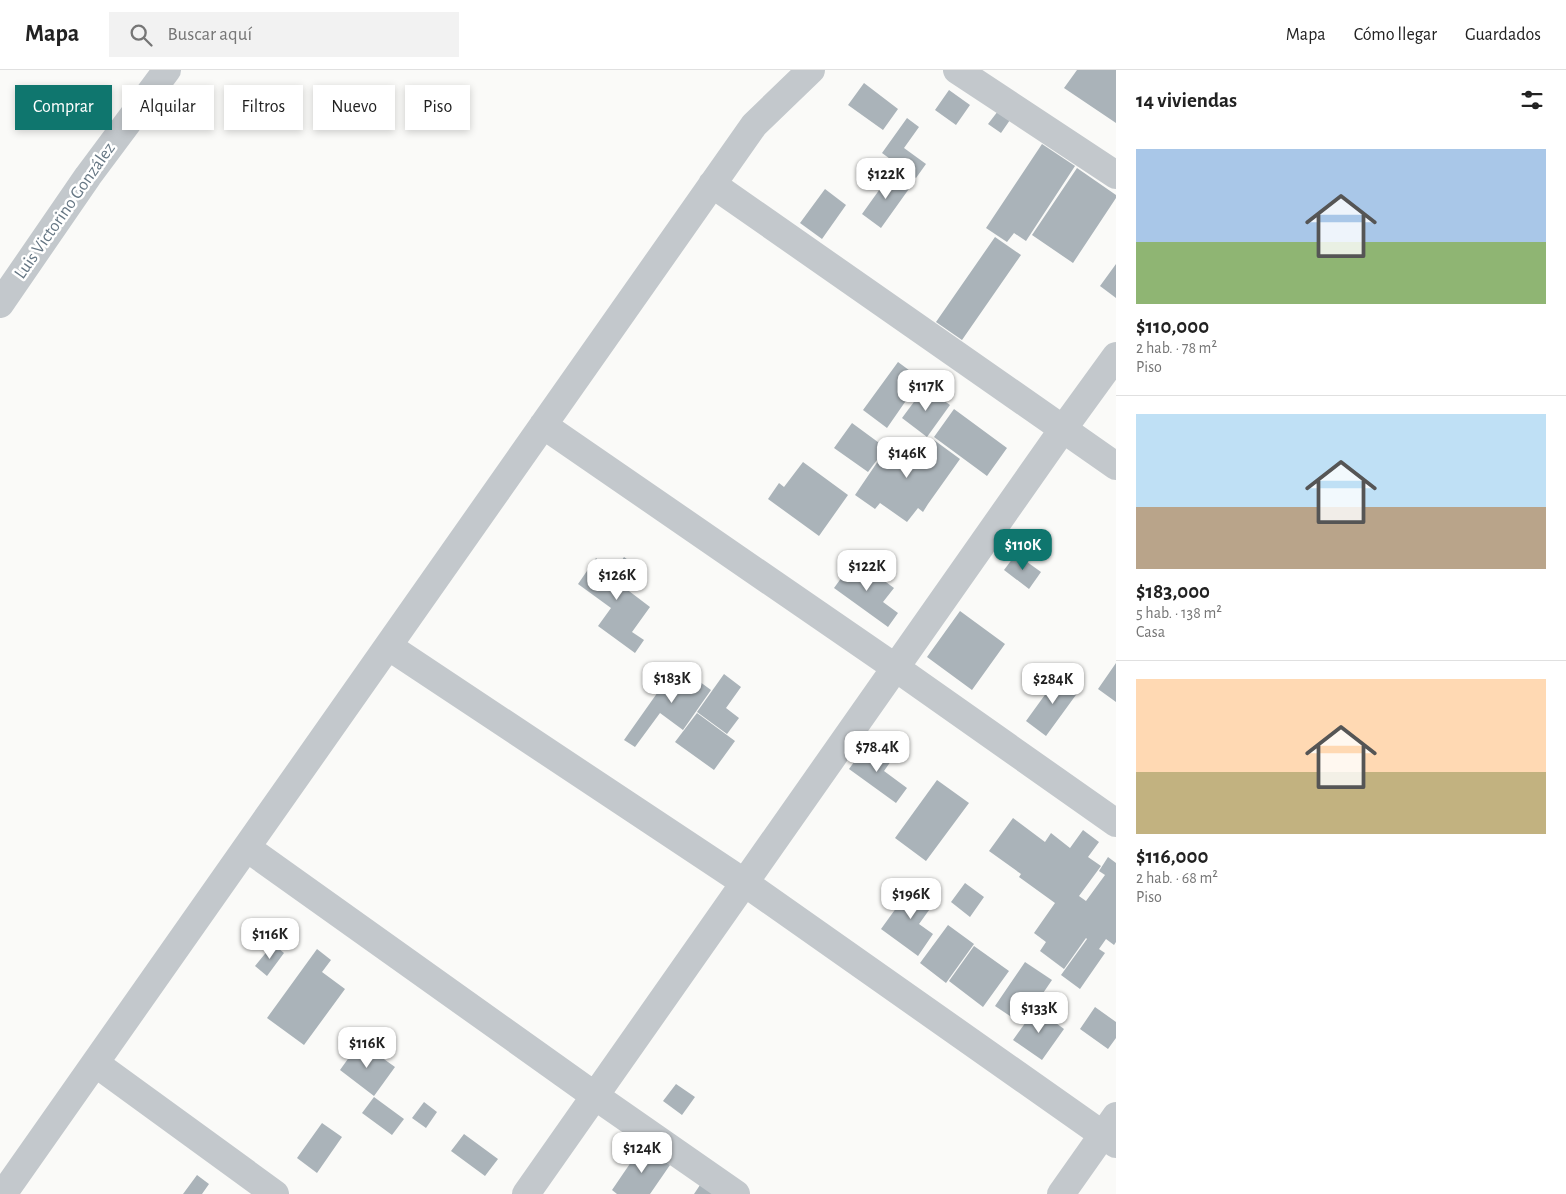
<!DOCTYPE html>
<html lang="es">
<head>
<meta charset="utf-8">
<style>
	:root { --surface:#fff; --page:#f2f2f2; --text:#222; --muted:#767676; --line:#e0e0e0; --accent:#0f766e }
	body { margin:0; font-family:"Alegreya Sans",sans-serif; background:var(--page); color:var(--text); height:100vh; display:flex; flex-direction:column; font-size:19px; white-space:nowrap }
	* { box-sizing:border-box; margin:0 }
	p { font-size:16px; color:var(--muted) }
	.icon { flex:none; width:28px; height:28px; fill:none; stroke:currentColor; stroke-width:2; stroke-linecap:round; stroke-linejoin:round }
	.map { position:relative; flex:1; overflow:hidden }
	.panel { display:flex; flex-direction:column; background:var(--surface); width:450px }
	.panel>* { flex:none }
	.guide { position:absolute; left:15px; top:15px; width:475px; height:45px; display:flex; gap:10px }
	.price { position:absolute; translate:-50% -42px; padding:0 11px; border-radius:10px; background:#fff; color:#222; font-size:16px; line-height:32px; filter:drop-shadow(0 1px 2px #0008) }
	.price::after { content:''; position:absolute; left:50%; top:30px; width:15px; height:11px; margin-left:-8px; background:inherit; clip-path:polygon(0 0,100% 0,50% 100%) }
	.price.selected { background:var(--accent); color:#fff }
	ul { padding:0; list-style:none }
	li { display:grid; align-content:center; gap:10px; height:265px; padding:0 20px }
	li+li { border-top:1px solid var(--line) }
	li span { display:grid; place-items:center; height:155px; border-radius:0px; color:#555 }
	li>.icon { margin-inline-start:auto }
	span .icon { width:90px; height:90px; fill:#fffc; stroke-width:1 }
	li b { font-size:21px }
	h2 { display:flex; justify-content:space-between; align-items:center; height:60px; padding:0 20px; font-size:21px }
	.tag { padding:0 18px; border-radius:0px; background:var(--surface); box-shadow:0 2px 8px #0003; font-size:18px; line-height:45px }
	.tag.selected { background:var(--accent); color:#fff }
	header { display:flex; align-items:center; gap:30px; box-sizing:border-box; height:70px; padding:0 25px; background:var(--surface); border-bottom:1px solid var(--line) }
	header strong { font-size:24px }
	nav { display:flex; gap:28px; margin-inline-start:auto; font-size:18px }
	.search { width:350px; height:45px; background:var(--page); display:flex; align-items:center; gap:12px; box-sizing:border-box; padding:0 18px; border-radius:0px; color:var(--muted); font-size:19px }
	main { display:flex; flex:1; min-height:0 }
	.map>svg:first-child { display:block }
	.building { fill:#aab3b9 }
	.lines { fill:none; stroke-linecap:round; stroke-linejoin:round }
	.minor { stroke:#c3c8cc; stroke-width:28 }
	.labels { text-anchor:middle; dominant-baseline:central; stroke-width:5; stroke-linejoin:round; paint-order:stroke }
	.street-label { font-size:18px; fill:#657683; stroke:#fff }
</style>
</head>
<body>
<header>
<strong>Mapa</strong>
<div class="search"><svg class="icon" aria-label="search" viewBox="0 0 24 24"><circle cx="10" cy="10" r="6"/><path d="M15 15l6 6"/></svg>Buscar aquí</div>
<nav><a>Mapa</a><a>Cómo llegar</a><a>Guardados</a></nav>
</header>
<main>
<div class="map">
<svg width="1116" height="1124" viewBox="0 0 1116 1124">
	<rect width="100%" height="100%" fill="#fafaf8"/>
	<!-- building -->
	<path class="building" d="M1077 0H1116V53L1064 18Z
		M864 13 898 39 883 60 848 35Z
		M949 20 970 35 956 55 935 40Z
		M998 41 1010 50 1001 63 988 54Z
		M907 48 919 57 904 78 926 94 916 108 882 83Z
		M1042 74 1075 96 1026 171 1014 163 1007 172 986 158Z
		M1077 98 1116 125V128L1073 193 1032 165Z
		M892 102 911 116 881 158 862 144Z
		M825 119 846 135 822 169 800 153Z
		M995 167 1021 185 962 270 936 252Z
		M1116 194V228L1100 216Z
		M898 292 921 309 887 358 863 340Z
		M925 317 950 335 927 367 902 348Z
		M954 339 1007 378 987 406 934 367Z
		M852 353 886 378 868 402 834 378Z
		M893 369 921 389 934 370 960 389 928 434 919 427 928 434 923 442 918 438 907 452 880 433 875 439 855 425Z
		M803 392 848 425 819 466 768 429 779 413 784 417Z
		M1016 484 1041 502 1029 519 1004 500Z
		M624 487 639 498 625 518 650 537 632 562 644 570 635 583 598 556 611 538 578 514 596 488 614 502Z
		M855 489 894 518 883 532 898 543 888 557 834 518Z
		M960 541 1005 574 972 620 927 587Z
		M1116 593V632L1098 619Z
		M677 595 711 620 683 660 660 643 635 677 624 670Z
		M724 604 741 617 726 638 739 648 727 664 697 642Z
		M1060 604 1081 618 1046 666 1026 651Z
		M697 643 735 671 714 700 675 672Z
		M867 674 891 691 884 701 907 718 896 733 849 699Z
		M937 710 969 733 926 791 895 768Z
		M1013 748 1045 772 1051 763 1070 778 1083 760 1099 772 1088 787 1101 796 1079 826 1086 831 1105 805 1099 801 1108 787 1116 793V872L1114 875 1106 869 1099 879 1105 883 1080 919 1061 905 1087 869 1086 868 1064 899 1040 881 1046 872 1034 863 1055 833 1019 807 1021 804 989 781Z
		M915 812 937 829 919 854 933 864 918 886 881 859Z
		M965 813 984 827 970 847 951 832Z
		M948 855 974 874 946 913 920 893Z
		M273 874 284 883 267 906 255 896Z
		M974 876 1009 901 983 937 949 911Z
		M317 879 331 890 322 902 345 919 304 975 267 948Z
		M1025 892 1052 910 1022 954 995 936Z
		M1095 937 1116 952V968L1108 979 1080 959Z
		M1036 938 1064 959 1042 990 1013 970Z
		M360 972 395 997 374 1026 340 1000Z
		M676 1014 695 1027 682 1045 663 1031Z
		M374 1027 404 1049 392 1065 362 1043Z
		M424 1032 437 1042 426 1058 412 1048Z
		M322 1053 342 1067 317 1103 297 1088Z
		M464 1064 498 1089 485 1106 451 1081Z
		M642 1076 670 1095 650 1124H617L612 1120Z
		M197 1105 209 1114 202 1124H183Z
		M700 1115 714 1124H694Z"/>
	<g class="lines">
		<!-- minor -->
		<path class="minor" d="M957 0 1116 105
			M712 114 1116 396
			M0 234 88 106 167 0
			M543 355 896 598 1116 753
			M388 576 745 813 1116 1074
			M247 778 595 1026 736 1124
			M95 993 275 1124
			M3 1124 754 55 811 0
			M526 1124 1063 359 1116 286
			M1061 1124 1116 1046"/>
	</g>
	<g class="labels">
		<!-- street labels -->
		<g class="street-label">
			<text transform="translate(65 141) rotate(-55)">Luis Victorino González</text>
		</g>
	</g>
</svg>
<b class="price" style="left:886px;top:130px">$122K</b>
<b class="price" style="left:926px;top:342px">$117K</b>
<b class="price" style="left:907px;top:409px">$146K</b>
<b class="price selected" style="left:1023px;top:501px">$110K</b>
<b class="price" style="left:867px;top:522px">$122K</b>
<b class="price" style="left:617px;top:531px">$126K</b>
<b class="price" style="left:672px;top:634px">$183K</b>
<b class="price" style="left:1053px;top:635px">$284K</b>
<b class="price" style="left:877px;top:703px">$78.4K</b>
<b class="price" style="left:911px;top:850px">$196K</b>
<b class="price" style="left:270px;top:890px">$116K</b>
<b class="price" style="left:1039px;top:964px">$133K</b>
<b class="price" style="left:367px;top:999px">$116K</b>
<b class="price" style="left:642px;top:1104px">$124K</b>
<div class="guide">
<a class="tag selected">Comprar</a>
<a class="tag">Alquilar</a>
<a class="tag">Filtros</a>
<a class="tag">Nuevo</a>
<a class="tag">Piso</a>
</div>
</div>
<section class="panel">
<h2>14 viviendas<svg class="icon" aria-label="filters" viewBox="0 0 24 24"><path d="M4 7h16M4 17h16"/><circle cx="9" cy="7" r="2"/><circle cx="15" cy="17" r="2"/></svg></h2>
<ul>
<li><span style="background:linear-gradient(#a9c7e8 60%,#8fb573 0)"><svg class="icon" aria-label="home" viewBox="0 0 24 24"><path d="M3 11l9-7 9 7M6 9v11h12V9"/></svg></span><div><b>$110,000</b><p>2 hab. · 78 m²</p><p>Piso</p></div></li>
<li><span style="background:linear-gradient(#bfe0f5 60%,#b9a48a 0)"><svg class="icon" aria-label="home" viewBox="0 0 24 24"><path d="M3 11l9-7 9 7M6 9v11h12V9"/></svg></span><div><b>$183,000</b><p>5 hab. · 138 m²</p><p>Casa</p></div></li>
<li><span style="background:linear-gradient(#ffd9b3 60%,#c2b280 0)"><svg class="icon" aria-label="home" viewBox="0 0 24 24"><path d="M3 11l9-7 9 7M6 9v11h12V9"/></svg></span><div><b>$116,000</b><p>2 hab. · 68 m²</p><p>Piso</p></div></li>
</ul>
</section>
</main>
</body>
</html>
